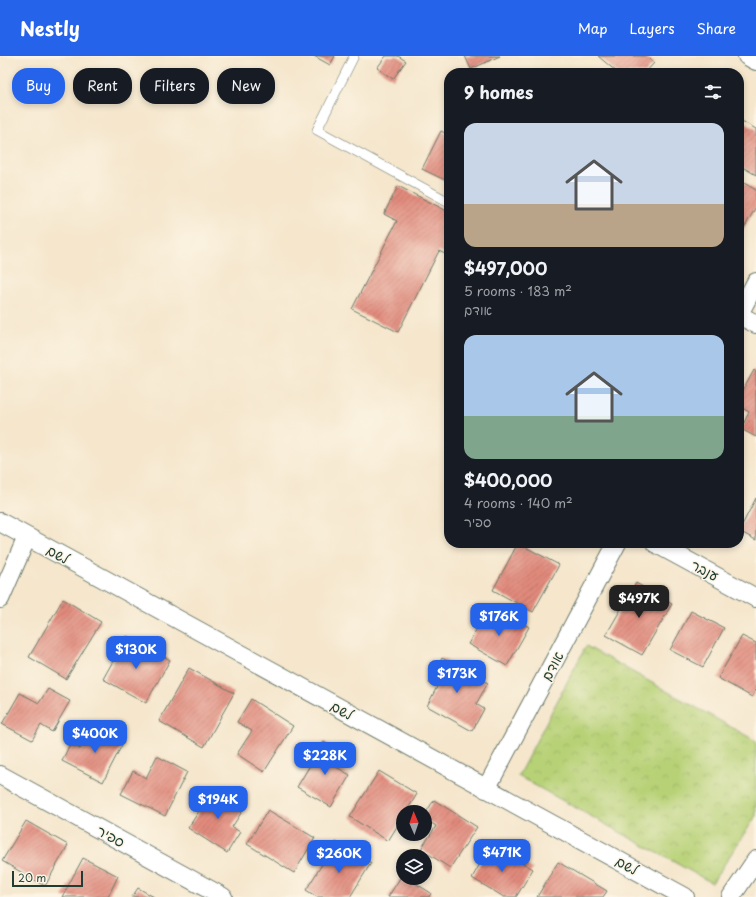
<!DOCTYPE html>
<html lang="en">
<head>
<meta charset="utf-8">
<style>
	:root { --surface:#171b24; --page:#20242c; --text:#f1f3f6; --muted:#9ea1a6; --accent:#2563eb }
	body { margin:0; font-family:"Playpen Sans","Playpen Sans Hebrew",sans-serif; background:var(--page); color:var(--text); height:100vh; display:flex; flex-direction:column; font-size:15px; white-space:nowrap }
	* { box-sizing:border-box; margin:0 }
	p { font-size:13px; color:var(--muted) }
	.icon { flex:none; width:22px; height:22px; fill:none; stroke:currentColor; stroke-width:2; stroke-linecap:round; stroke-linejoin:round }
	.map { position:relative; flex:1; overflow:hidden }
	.panel { position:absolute; left:444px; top:12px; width:300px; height:480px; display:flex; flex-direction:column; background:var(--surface); border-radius:16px; box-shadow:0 2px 6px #0003 }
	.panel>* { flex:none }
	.top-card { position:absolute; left:12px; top:12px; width:372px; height:36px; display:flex; gap:8px }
	.needle { width:26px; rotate:358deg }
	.controls { position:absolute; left:396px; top:749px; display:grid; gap:8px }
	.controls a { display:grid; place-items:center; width:36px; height:36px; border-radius:50%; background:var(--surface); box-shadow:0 2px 6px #0003; font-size:20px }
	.scale { position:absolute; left:12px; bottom:10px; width:71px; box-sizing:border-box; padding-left:4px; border:2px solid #1f3d34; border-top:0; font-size:11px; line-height:14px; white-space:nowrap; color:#1f3d34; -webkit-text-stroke:3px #fcf5e5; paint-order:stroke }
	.price { position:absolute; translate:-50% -34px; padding:0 9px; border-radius:8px; background:var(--accent); color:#fff; font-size:13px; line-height:26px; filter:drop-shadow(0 1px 2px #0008) }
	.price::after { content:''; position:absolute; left:50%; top:24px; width:12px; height:9px; margin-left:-6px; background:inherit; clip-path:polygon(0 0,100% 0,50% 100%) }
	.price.selected { background:#222; color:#fff }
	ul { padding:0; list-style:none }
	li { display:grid; align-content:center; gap:8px; height:212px; padding:0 20px }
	li span { display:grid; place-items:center; height:124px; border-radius:12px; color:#555 }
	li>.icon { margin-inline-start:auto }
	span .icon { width:72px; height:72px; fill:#fffc; stroke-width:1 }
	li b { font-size:17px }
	h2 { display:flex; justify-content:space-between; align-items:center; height:48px; padding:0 20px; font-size:17px }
	.pill { padding:0 14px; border-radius:16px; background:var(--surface); box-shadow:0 2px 6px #0003; font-size:14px; line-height:36px }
	.pill.selected { background:var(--accent); color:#fff }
	header { display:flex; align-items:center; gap:24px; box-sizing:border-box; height:56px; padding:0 20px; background:var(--accent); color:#fff }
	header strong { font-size:19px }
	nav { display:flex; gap:22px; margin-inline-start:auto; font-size:14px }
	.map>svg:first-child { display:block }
	.park { fill:url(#park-crowns); stroke:#6b8755 }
	.building { fill:url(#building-hatch) }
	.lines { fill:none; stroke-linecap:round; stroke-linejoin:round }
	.lane-casing { stroke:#6a7869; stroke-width:10 }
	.street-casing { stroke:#6a7869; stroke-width:20 }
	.lane { stroke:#fff; stroke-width:9 }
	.street { stroke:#fff; stroke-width:18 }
	.labels { text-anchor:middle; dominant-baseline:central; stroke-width:3; stroke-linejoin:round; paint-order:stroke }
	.street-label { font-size:14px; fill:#1f3d34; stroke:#fcf5e5 }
</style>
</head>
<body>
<header>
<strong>Nestly</strong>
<nav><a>Map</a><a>Layers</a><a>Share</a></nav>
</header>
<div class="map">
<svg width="756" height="841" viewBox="0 0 756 841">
	<defs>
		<pattern id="park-crowns" width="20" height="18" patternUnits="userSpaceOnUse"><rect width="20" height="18" fill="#b7d176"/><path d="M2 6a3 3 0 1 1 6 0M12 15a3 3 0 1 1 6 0" fill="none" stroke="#9db467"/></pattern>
		<pattern id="building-hatch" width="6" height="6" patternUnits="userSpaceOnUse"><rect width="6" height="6" fill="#e18a7c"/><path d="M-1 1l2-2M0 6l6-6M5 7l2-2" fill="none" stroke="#b67266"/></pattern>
	</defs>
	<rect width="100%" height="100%" fill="#fcf5e5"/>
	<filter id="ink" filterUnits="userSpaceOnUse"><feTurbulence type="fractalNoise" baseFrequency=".025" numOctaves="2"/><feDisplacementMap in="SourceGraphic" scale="8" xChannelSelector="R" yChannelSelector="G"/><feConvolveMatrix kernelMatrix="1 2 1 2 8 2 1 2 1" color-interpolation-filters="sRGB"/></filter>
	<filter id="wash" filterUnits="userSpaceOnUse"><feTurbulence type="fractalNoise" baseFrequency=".012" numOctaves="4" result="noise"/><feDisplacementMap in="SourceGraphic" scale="16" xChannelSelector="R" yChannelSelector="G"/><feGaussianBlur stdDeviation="0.9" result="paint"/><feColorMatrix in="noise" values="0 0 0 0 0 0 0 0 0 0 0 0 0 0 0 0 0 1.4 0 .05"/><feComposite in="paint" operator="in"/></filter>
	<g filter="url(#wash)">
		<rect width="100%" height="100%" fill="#f5e6cc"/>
		<!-- park -->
		<path class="park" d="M586 590 756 685V760L712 827 518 720Z"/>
		<g id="blocks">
			<!-- building -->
			<path class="building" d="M314 0H335L330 9Z
				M386 0H398L406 5 393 23 377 12Z
				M465 0H500L471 13Z
				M598 0H645L654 7 645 17H618Z
				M740 64 756 73V119L739 109Z
				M441 75 449 79V126L422 113Z
				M739 124 756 134V151L739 181Z
				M398 130 449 156V200L439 195 398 276 352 253 397 165 384 158Z
				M754 314 756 316V381L741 373 749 356 739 350V342Z
				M756 442V484L739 475Z
				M518 487 559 509 533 556 493 534Z
				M636 527 672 548 642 599 606 579Z
				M63 543 101 566 66 623 29 601Z
				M487 555 507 567 510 560 529 571 507 610 468 588Z
				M691 555 724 572 703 611 670 594Z
				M127 580 170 604 146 647 103 623Z
				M742 580 756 587V634L752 641 718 622Z
				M442 602 488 627 476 648 484 653 472 675 427 650 437 631 429 627Z
				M189 612 234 637 204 691 159 665Z
				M48 633 70 645 52 676 41 669 32 684 2 668 20 637 39 647Z
				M251 643 293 670 264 716 237 698 252 675 237 666Z
				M92 669 124 685 103 726 62 705 70 688 80 693Z
				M324 686 344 698 336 711 350 719 331 751 297 731Z
				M157 700 187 716 165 760 121 738 133 715 146 722Z
				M379 715 417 738 406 756H403V761L388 785 350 761Z
				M214 732 245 751 232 771 240 776 227 797 188 772Z
				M434 744 477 771 450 812 421 793 436 770 425 763V758Z
				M268 754 315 782 294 817 247 788Z
				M26 765 68 789 45 830 2 805Z
				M336 786 371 807 350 841H317L306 834Z
				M491 788 533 813 516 841H504L472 822Z
				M83 802 118 820 108 841H62Z
				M558 806 607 835 603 841H537Z
				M402 819 403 822H407L431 837 429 841H388Z
				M138 832 154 841H132Z"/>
		</g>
	</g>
	<g filter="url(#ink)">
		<use href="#blocks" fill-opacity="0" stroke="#6a7869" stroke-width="1"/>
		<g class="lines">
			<!-- lane casing -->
			<g class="lane-casing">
				<path id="lane" d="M354 0 317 74 449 146"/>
			</g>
			<!-- street casing -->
			<g class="street-casing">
				<path id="street" d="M747 0 756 5
					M739 258 756 226
					M739 259 756 268
					M0 466 685 841
					M655 487 756 542
					M0 543 27 481
					M0 719 223 841
					M486 733 617 487
					M731 841 756 804"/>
			</g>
			<!-- lane -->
			<use href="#lane" class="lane"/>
			<!-- street -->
			<use href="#street" class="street"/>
		</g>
	</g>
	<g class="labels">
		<!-- street labels -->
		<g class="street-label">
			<text transform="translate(58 498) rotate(29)">לשם</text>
			<text transform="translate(705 514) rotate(28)">ענבר</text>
			<text transform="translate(552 610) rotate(-62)">אודם</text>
			<text transform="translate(342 654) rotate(29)">לשם</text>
			<text transform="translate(111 780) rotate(29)">ספיר</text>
			<text transform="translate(627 809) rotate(29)">לשם</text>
		</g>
	</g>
</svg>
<div class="controls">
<a><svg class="needle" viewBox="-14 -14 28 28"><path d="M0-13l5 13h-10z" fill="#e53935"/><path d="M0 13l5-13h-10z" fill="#9ea1a6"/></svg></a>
<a><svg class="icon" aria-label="layers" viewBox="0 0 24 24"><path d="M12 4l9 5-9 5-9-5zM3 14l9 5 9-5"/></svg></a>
</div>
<div class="scale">20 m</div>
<b class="price selected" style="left:639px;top:563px">$497K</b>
<b class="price" style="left:499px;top:581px">$176K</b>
<b class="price" style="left:136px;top:614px">$130K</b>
<b class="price" style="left:457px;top:638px">$173K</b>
<b class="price" style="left:95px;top:698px">$400K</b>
<b class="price" style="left:325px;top:720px">$228K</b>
<b class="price" style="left:218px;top:764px">$194K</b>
<b class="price" style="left:502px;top:817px">$471K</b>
<b class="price" style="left:339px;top:818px">$260K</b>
<div class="top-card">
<a class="pill selected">Buy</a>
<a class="pill">Rent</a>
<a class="pill">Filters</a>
<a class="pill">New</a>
</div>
<section class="panel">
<h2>9 homes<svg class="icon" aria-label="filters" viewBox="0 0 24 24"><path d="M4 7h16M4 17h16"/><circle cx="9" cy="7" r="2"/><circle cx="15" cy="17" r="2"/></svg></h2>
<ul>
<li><span style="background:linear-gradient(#c9d6e8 65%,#b9a48a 0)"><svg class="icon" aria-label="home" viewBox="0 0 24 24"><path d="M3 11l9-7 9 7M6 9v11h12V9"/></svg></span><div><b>$497,000</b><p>5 rooms · 183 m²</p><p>אודם</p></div></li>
<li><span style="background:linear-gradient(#a9c7e8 65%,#7fa58c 0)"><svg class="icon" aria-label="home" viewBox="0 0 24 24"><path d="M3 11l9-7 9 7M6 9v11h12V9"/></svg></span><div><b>$400,000</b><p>4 rooms · 140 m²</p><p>ספיר</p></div></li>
</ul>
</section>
</div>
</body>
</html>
